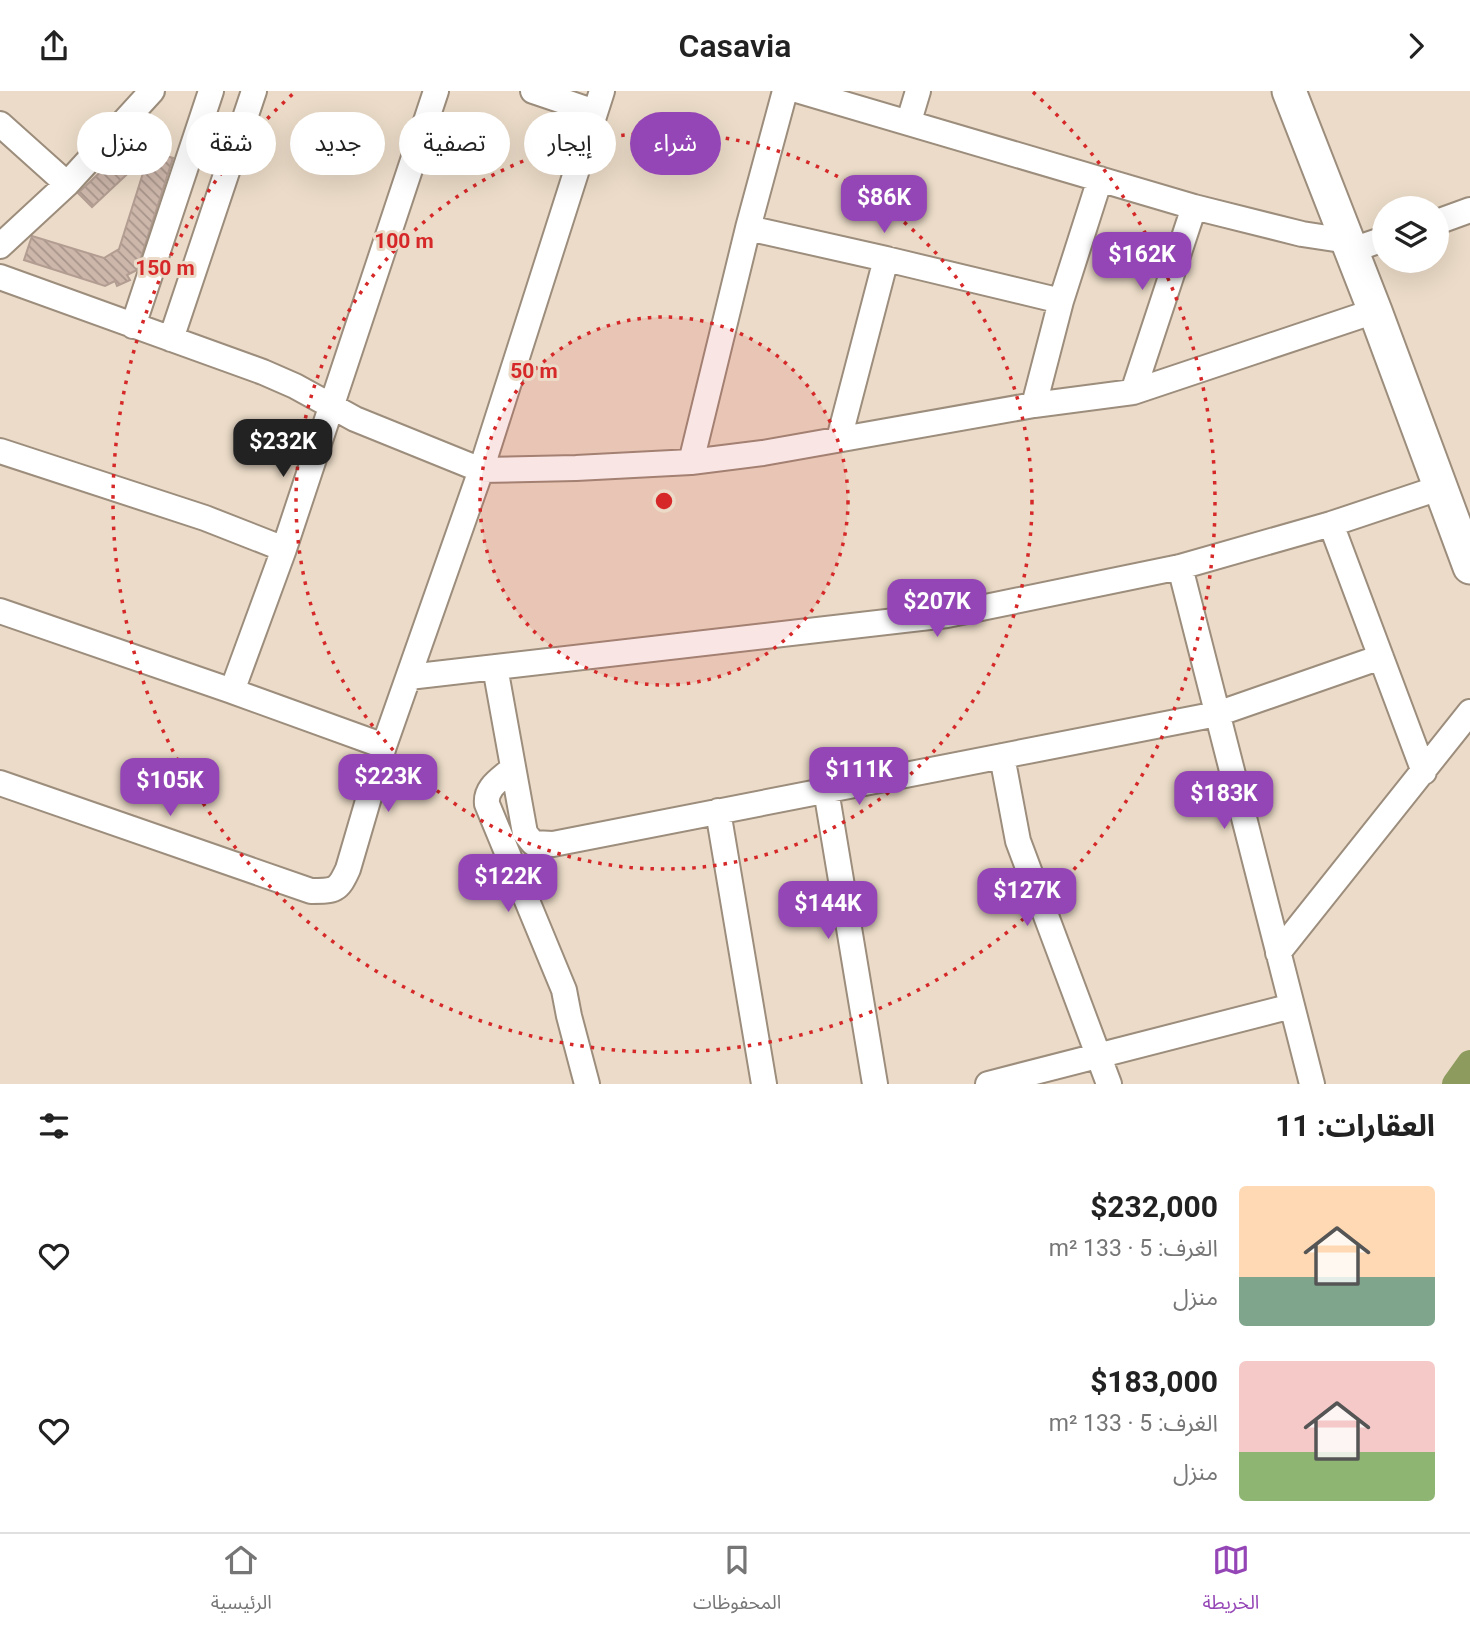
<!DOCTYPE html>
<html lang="ar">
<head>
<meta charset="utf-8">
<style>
	:root { --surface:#fff; --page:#f6f6f6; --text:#222; --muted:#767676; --line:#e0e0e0; --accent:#9546b6 }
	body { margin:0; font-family:Roboto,"Noto Sans Arabic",sans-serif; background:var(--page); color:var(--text); direction:rtl; height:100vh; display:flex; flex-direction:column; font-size:26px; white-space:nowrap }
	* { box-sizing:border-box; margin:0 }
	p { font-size:23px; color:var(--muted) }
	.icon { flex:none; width:38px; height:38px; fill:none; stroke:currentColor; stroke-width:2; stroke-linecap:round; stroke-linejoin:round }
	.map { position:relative; height:993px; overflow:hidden; direction:ltr }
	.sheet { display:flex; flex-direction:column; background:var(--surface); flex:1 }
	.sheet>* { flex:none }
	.guide { position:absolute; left:21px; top:21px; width:700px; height:63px; direction:rtl; display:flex; gap:14px }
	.controls { position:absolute; left:1372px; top:105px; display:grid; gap:14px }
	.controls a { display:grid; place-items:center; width:77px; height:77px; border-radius:50%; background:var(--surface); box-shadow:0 7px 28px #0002; font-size:35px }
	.price { position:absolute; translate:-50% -60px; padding:0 16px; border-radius:14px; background:var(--accent); color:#fff; font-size:23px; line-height:46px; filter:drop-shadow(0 2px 4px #0008) }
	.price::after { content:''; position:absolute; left:50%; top:42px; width:21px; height:16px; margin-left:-10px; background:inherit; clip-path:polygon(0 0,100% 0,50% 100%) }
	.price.active { background:#222; color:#fff }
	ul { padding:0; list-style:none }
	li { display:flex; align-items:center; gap:21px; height:175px; padding:0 35px }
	li span { display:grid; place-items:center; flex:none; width:196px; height:140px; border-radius:7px; color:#555 }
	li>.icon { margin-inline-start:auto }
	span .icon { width:84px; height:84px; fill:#fffc; stroke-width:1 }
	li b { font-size:30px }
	h2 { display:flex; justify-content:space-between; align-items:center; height:84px; padding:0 35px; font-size:30px }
	.tag { padding:0 24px; border-radius:32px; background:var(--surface); box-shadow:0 7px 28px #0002; font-size:24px; line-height:63px }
	.tag.active { background:var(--accent); color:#fff }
	header { display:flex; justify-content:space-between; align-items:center; height:91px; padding:0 35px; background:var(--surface); font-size:32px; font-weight:600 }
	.dock { display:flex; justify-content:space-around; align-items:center; height:98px; border-top:2px solid var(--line); background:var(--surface); font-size:19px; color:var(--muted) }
	.dock a { display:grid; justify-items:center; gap:4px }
	.dock .active { color:var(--accent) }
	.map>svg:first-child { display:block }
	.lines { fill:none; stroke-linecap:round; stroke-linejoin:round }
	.canal { stroke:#8d9b5e; stroke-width:26 }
	.building { fill:url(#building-back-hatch); stroke:#b39d92; stroke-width:2 }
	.street-casing { stroke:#9c8d7c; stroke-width:28 }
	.secondary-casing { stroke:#9c8d7c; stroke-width:37 }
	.street { stroke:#fff; stroke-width:24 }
	.secondary { stroke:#fff; stroke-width:33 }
	.ring { fill:none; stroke:#d62828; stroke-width:3.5; stroke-dasharray:3.5 7 }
	.centre { fill:#d62828; stroke:#ebdbc8; stroke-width:3.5 }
	.ring-label { font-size:21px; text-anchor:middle; font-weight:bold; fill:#d62828; stroke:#ebdbc8; stroke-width:6; stroke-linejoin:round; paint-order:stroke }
</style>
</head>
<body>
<header><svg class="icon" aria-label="forward" viewBox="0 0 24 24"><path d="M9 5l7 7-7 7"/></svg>Casavia<svg class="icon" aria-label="share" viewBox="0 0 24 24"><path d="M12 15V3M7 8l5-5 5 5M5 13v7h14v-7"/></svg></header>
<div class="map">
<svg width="1470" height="993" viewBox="0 0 1470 993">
	<defs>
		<pattern id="building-back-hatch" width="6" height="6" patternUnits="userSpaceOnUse" patternTransform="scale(1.75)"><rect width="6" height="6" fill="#cdb6aa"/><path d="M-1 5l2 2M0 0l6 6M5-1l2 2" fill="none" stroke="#a7948a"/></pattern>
	</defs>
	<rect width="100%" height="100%" fill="#ebdbc8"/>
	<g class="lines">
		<!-- canal -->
		<path class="canal" d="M1455 993 1470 972"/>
	</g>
	<!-- building -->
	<path class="building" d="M124 59 138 73 92 116 78 102Z
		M150 60 173 67 137 179 127 184 130 189 117 195 115 190 105 195 24 169 32 145 104 167 119 158Z"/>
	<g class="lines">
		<!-- street casing -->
		<g class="street-casing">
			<path id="street" d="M533 0 595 21
				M785 0 748 137 886 168 839 348
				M800 0 1194 116 1302 143 1348 150
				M909 30 918 0
				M0 33 67 93
				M1437 131 1470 119
				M0 155 67 93 152 0
				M1352 159 1384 148
				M886 168 1061 210
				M0 186 263 281 295 295 355 328 481 379 576 377 691 371 763 362 1034 314 1133 301 1375 220
				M133 235 211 0
				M171 248 254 0
				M1133 301 1194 116
				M1034 314 1061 210 1100 88
				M0 360 205 427 284 458
				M691 371 748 137
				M1331 433 1424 681
				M1180 476 1312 993
				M0 520 232 600 284 458 436 0
				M495 576 525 742 533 752 553 753 1217 623 1381 566
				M409 586 947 524 1180 476 1331 433 1442 396
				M232 600 384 655 481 379 602 0
				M1002 665 1018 750 1109 993
				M513 677C501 688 485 696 487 713L564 899 569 925 587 993
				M0 692 311 800C335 800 338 800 348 778L384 655
				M826 699 875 993
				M718 720 764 993
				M1278 862 1470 621
				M988 993 1292 915"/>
		</g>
		<!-- secondary casing -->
		<g class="secondary-casing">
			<path id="secondary" d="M1289 0 1375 220 1470 476"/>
		</g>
		<!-- street -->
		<use href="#street" class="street"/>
		<!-- secondary -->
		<use href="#secondary" class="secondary"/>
	</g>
	<!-- distance rings -->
	<circle cx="664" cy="410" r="184" fill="#d62828" fill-opacity=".12"/>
	<g class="ring">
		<circle cx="664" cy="410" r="184"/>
		<circle cx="664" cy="410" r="368"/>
		<path d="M1033 1A551 551 0 1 1 295 1"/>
	</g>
	<circle cx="664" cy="410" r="10" class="centre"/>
	<g class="ring-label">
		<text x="404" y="157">100 m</text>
		<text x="165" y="184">150 m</text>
		<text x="534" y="287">50 m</text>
	</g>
</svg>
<div class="controls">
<a><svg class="icon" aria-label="layers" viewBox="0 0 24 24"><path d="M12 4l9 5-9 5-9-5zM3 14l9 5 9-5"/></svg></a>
</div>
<b class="price" style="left:884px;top:144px">$86K</b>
<b class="price" style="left:1142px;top:201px">$162K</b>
<b class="price active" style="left:283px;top:388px">$232K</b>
<b class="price" style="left:937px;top:548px">$207K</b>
<b class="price" style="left:859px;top:716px">$111K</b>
<b class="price" style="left:388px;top:723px">$223K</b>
<b class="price" style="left:170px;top:727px">$105K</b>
<b class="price" style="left:1224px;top:740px">$183K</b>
<b class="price" style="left:508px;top:823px">$122K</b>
<b class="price" style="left:1027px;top:837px">$127K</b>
<b class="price" style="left:828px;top:850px">$144K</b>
<div class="guide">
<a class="tag active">شراء</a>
<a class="tag">إيجار</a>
<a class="tag">تصفية</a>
<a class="tag">جديد</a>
<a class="tag">شقة</a>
<a class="tag">منزل</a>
</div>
</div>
<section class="sheet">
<h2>العقارات: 11<svg class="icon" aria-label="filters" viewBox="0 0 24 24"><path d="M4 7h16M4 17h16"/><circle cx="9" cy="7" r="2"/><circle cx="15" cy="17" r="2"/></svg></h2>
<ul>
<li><span style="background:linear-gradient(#ffd9b3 65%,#7fa58c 0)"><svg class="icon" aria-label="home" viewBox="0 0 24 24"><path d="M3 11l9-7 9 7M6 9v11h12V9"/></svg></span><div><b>$232,000</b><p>الغرف: 5 · 133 m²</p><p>منزل</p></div><svg class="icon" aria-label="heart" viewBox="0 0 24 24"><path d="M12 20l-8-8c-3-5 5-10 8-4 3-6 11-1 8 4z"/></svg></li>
<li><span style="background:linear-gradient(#f6c9c9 65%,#8fb573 0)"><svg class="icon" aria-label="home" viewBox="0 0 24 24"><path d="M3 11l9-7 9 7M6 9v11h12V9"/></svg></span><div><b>$183,000</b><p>الغرف: 5 · 133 m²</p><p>منزل</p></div><svg class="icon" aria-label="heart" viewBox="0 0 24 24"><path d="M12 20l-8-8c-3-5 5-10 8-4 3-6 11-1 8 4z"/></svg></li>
</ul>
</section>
<nav class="dock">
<a class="active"><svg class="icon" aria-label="map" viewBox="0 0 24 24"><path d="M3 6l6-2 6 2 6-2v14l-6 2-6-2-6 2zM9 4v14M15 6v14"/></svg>الخريطة</a>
<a><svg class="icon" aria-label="saved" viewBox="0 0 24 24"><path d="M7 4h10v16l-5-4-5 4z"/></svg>المحفوظات</a>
<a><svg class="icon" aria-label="home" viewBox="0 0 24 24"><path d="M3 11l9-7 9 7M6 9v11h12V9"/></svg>الرئيسية</a>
</nav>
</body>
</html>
